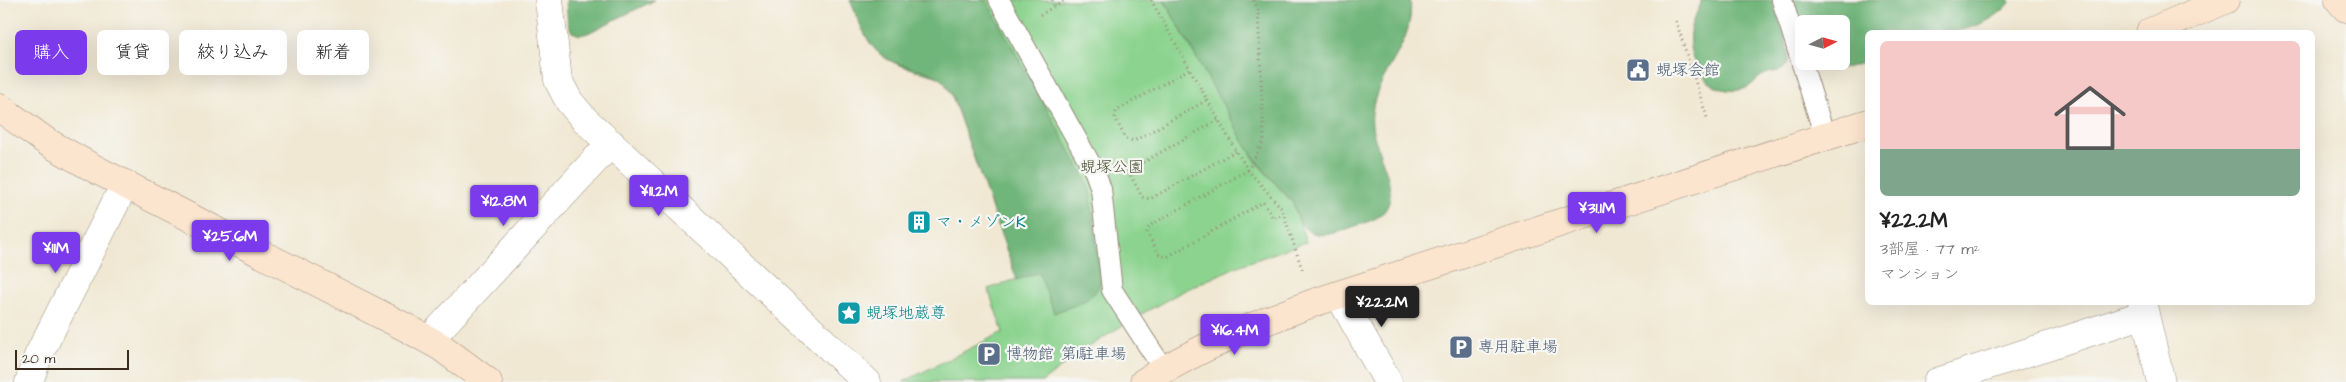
<!DOCTYPE html>
<html lang="ja">
<head>
<meta charset="utf-8">
<style>
	:root { --surface:#fff; --page:#f2f2f2; --text:#222; --muted:#767676; --accent:#7c3aed }
	body { margin:0; font-family:"Architects Daughter","Klee One",sans-serif; background:var(--page); color:var(--text); height:100vh; display:flex; flex-direction:column; font-size:19px; white-space:nowrap }
	* { box-sizing:border-box; margin:0 }
	p { font-size:16px; color:var(--muted) }
	.icon { flex:none; width:28px; height:28px; fill:none; stroke:currentColor; stroke-width:2; stroke-linecap:round; stroke-linejoin:round }
	.map { position:relative; flex:1; overflow:hidden }
	.details { position:absolute; left:1865px; top:30px; width:450px; height:275px; display:flex; flex-direction:column; background:var(--surface); border-radius:8px; box-shadow:0 5px 20px #0002 }
	.details>* { flex:none }
	.top-card { position:absolute; left:15px; top:30px; width:475px; height:45px; display:flex; gap:10px }
	.needle { width:32px; rotate:84deg }
	.fabs { position:absolute; left:1795px; top:15px; display:grid; gap:10px }
	.fabs a { display:grid; place-items:center; width:55px; height:55px; border-radius:8px; background:var(--surface); box-shadow:0 5px 20px #0002; font-size:25px }
	.scale { position:absolute; left:15px; bottom:12px; width:114px; box-sizing:border-box; padding-left:5px; border:2px solid #3b2a1e; border-top:0; font-size:14px; line-height:18px; white-space:nowrap; color:#3b2a1e; -webkit-text-stroke:4px #f6f6f2; paint-order:stroke }
	.price { position:absolute; translate:-50% -42px; padding:0 11px; border-radius:5px; background:var(--accent); color:#fff; font-size:16px; line-height:32px; filter:drop-shadow(0 1px 2px #0008) }
	.price::after { content:''; position:absolute; left:50%; top:30px; width:15px; height:11px; margin-left:-8px; background:inherit; clip-path:polygon(0 0,100% 0,50% 100%) }
	.price.selected { background:#222; color:#fff }
	ul { padding:0; list-style:none }
	li { display:grid; align-content:center; gap:10px; height:265px; padding:0 15px }
	li span { display:grid; place-items:center; height:155px; border-radius:8px; color:#555 }
	li>.icon { margin-inline-start:auto }
	span .icon { width:90px; height:90px; fill:#fffc; stroke-width:1 }
	li b { font-size:21px }
	.pill { padding:0 18px; border-radius:8px; background:var(--surface); box-shadow:0 5px 20px #0002; font-size:18px; line-height:45px }
	.pill.selected { background:var(--accent); color:#fff }
	.map>svg:first-child { display:block }
	.green { fill:#8bd38e; stroke:#637e56 }
	.forest { fill:#70b579; stroke:#56704c }
	.lines { fill:none; stroke-linecap:round; stroke-linejoin:round }
	.lane-casing { stroke:#968978; stroke-width:22 }
	.street-casing { stroke:#968978; stroke-width:29 }
	.secondary-casing { stroke:#968978; stroke-width:29 }
	.path { stroke:#968978; stroke-width:3; stroke-dasharray:1 4; stroke-linecap:butt }
	.lane { stroke:#fff; stroke-width:20 }
	.street { stroke:#fff; stroke-width:28 }
	.secondary { stroke:#fce5cf; stroke-width:28 }
	.labels { text-anchor:middle; dominant-baseline:central; stroke-width:4.5; stroke-linejoin:round; paint-order:stroke }
	.service-label { font-size:16px; fill:#4e5e75; stroke:#f6f6f2; text-anchor:start }
	.park-label { font-size:16px; fill:#4f543a; stroke:#f6f6f2 }
	.culture-label { font-size:16px; fill:#0d838f; stroke:#f6f6f2; text-anchor:start }
</style>
</head>
<body>
<div class="map">
<svg width="2346" height="382" viewBox="0 0 2346 382">
	<rect width="100%" height="100%" fill="#f6f6f2"/>
	<filter id="ink" filterUnits="userSpaceOnUse"><feTurbulence type="fractalNoise" baseFrequency=".02" numOctaves="2"/><feDisplacementMap in="SourceGraphic" scale="10" xChannelSelector="R" yChannelSelector="G"/><feConvolveMatrix kernelMatrix="1 2 1 2 8 2 1 2 1" color-interpolation-filters="sRGB"/></filter>
	<filter id="wash" filterUnits="userSpaceOnUse"><feTurbulence type="fractalNoise" baseFrequency=".0096" numOctaves="4" result="noise"/><feDisplacementMap in="SourceGraphic" scale="20" xChannelSelector="R" yChannelSelector="G"/><feGaussianBlur stdDeviation="1.12" result="paint"/><feColorMatrix in="noise" values="0 0 0 0 0 0 0 0 0 0 0 0 0 0 0 0 0 1.4 0 .05"/><feComposite in="paint" operator="in"/></filter>
	<g filter="url(#wash)">
		<rect width="100%" height="100%" fill="#f1e8d3"/>
		<!-- green -->
		<path class="green" d="M850 0H1164L1245 144 1257 163 1293 203 1306 242 1238 266 1183 291 1131 320 1081 352 1042 382H903L1003 332 988 289 1017 279 946 79C925 72 897 68 880 54 865 42 858 17 850 0Z"/>
		<!-- forest -->
		<path class="forest" d="M566 0H655L588 33 580 35 572 32 568 24Z
			M850 0H986L1084 176 1090 192 1100 281C1096 302 1072 305 1054 313L1039 272 1017 280 952 95C949 91 947 86 944 82 927 65 898 70 880 54 865 42 858 17 850 0Z
			M1164 0H1410C1416 45 1377 71 1372 113 1368 142 1396 176 1389 202 1385 217 1371 221 1358 225 1346 229 1330 237 1317 234 1314 233 1309 232 1307 230 1298 224 1297 212 1293 203 1289 196 1281 190 1275 183 1264 171 1254 158 1245 144Z
			M1702 0H1772C1777 15 1792 48 1787 63 1784 73 1773 71 1765 74 1756 78 1751 89 1739 90 1707 95 1686 61 1690 32 1691 20 1699 11 1702 0Z
			M1790 0H2009L2010 3C1975 43 1915 32 1868 32L1867 61C1850 67 1829 76 1813 61H1841V24H1804V42Z"/>
	</g>
	<g filter="url(#ink)">
		<g class="lines">
			<!-- lane casing -->
			<g class="lane-casing">
				<path id="lane" d="M999 0 1095 172 1101 189 1112 290 1164 370
					M1782 0 1825 137"/>
			</g>
			<!-- street casing -->
			<g class="street-casing">
				<path id="street" d="M549 0 558 80 569 101 584 119 867 382
					M1339 295 1388 382
					M2142 302 2161 382
					M429 340 611 143
					M29 382 38 356 125 184
					M1937 382 2145 314"/>
			</g>
			<!-- secondary casing -->
			<g class="secondary-casing">
				<path id="secondary" d="M2339 0 2346 8
					M2150 32 2225 0
					M0 108 47 142 97 170 405 327 441 347 488 382
					M1144 382C1197 348 1254 325 1313 303L1868 123"/>
			</g>
			<!-- path -->
			<path class="path" d="M1052 0 1055 6 1066 0
				M1151 0 1236 151 1248 170 1282 209 1303 272
				M1254 0 1258 10 1264 141 1248 170 1149 226 1147 233 1159 254 1167 257 1263 202 1273 218 1284 214
				M1040 15 1055 6
				M1676 21 1708 121
				M1189 69 1116 111 1115 118 1126 139 1134 141 1207 100
				M1218 120 1133 168 1131 176 1142 197 1150 199 1236 151"/>
			<!-- lane -->
			<use href="#lane" class="lane"/>
			<!-- street -->
			<use href="#street" class="street"/>
			<!-- secondary -->
			<use href="#secondary" class="secondary"/>
		</g>
	</g>
	<!-- icons -->
	<defs>
		<g id="civic-square" transform="scale(1.25)"><rect x="-9" y="-9" width="18" height="18" rx="4" fill="#5c6f8a" stroke="#f6f6f2"/><path d="M-.6-6.5H3V-4.5H.6V-3L4-1V1h2V6H-6V1h2V-1L-.6-3ZM-1.2 2.5V6h2.4V2.5Z" fill="#fff"/></g>
		<g id="building-square" transform="scale(1.25)"><rect x="-9" y="-9" width="18" height="18" rx="4" fill="#0f9aa8" stroke="#f6f6f2"/><path d="M-4-6H4V6H1V3H-1V6H-4ZM-2.5-4.3h1.7v1.8h-1.7ZM.8-4.3h1.7v1.8H.8ZM-2.5-1h1.7V.8h-1.7ZM.8-1h1.7V.8H.8Z" fill="#fff"/></g>
		<g id="sight-square" transform="scale(1.25)"><rect x="-9" y="-9" width="18" height="18" rx="4" fill="#0f9aa8" stroke="#f6f6f2"/><path d="M0-6L1.8-2.2L6-1.7L2.9 1.2L3.7 5.4L0 3.3L-3.7 5.4L-2.9 1.2L-6-1.7L-1.8-2.2Z" fill="#fff"/></g>
		<g id="parking-square" transform="scale(1.25)"><rect x="-9" y="-9" width="18" height="18" rx="4" fill="#5c6f8a" stroke="#f6f6f2"/><path d="M-3.5-5.5H1a3.5 3.5 0 0 1 0 7H-1V5.5H-3.5ZM-1-3.4V-.6H.8a1.4 1.4 0 0 0 0-2.8Z" fill="#fff"/></g>
	</defs>
	<g fill-rule="evenodd">
		<use href="#civic-square" x="1638" y="70"/>
		<use href="#building-square" x="919" y="222"/>
		<use href="#sight-square" x="849" y="313"/>
		<use href="#parking-square" x="1461" y="347"/>
		<use href="#parking-square" x="989" y="354"/>
	</g>
	<g class="labels">
		<!-- service labels -->
		<g class="service-label">
			<text x="1656" y="70">蜆塚会館</text>
			<text x="1478" y="347">専用駐車場</text>
			<text x="1006" y="354">博物館 第1駐車場</text>
		</g>
		<!-- park labels -->
		<g class="park-label">
			<text x="1112" y="167">蜆塚公園</text>
		</g>
		<!-- culture labels -->
		<g class="culture-label">
			<text x="936" y="222">マ・メゾンK</text>
			<text x="866" y="313">蜆塚地蔵尊</text>
		</g>
	</g>
</svg>
<div class="fabs">
<a><svg class="needle" viewBox="-14 -14 28 28"><path d="M0-13l5 13h-10z" fill="#e53935"/><path d="M0 13l5-13h-10z" fill="#767676"/></svg></a>
</div>
<div class="scale">20 m</div>
<b class="price" style="left:659px;top:217px">¥11.2M</b>
<b class="price" style="left:504px;top:227px">¥12.8M</b>
<b class="price" style="left:1597px;top:234px">¥31.1M</b>
<b class="price" style="left:230px;top:262px">¥25.6M</b>
<b class="price" style="left:56px;top:274px">¥11M</b>
<b class="price selected" style="left:1382px;top:328px">¥22.2M</b>
<b class="price" style="left:1235px;top:356px">¥16.4M</b>
<div class="top-card">
<a class="pill selected">購入</a>
<a class="pill">賃貸</a>
<a class="pill">絞り込み</a>
<a class="pill">新着</a>
</div>
<section class="details">
<ul>
<li><span style="background:linear-gradient(#f6c9c9 70%,#7fa58c 0)"><svg class="icon" aria-label="home" viewBox="0 0 24 24"><path d="M3 11l9-7 9 7M6 9v11h12V9"/></svg></span><div><b>¥22.2M</b><p>3部屋 · 77 m²</p><p>マンション</p></div></li>
</ul>
</section>
</div>
</body>
</html>
